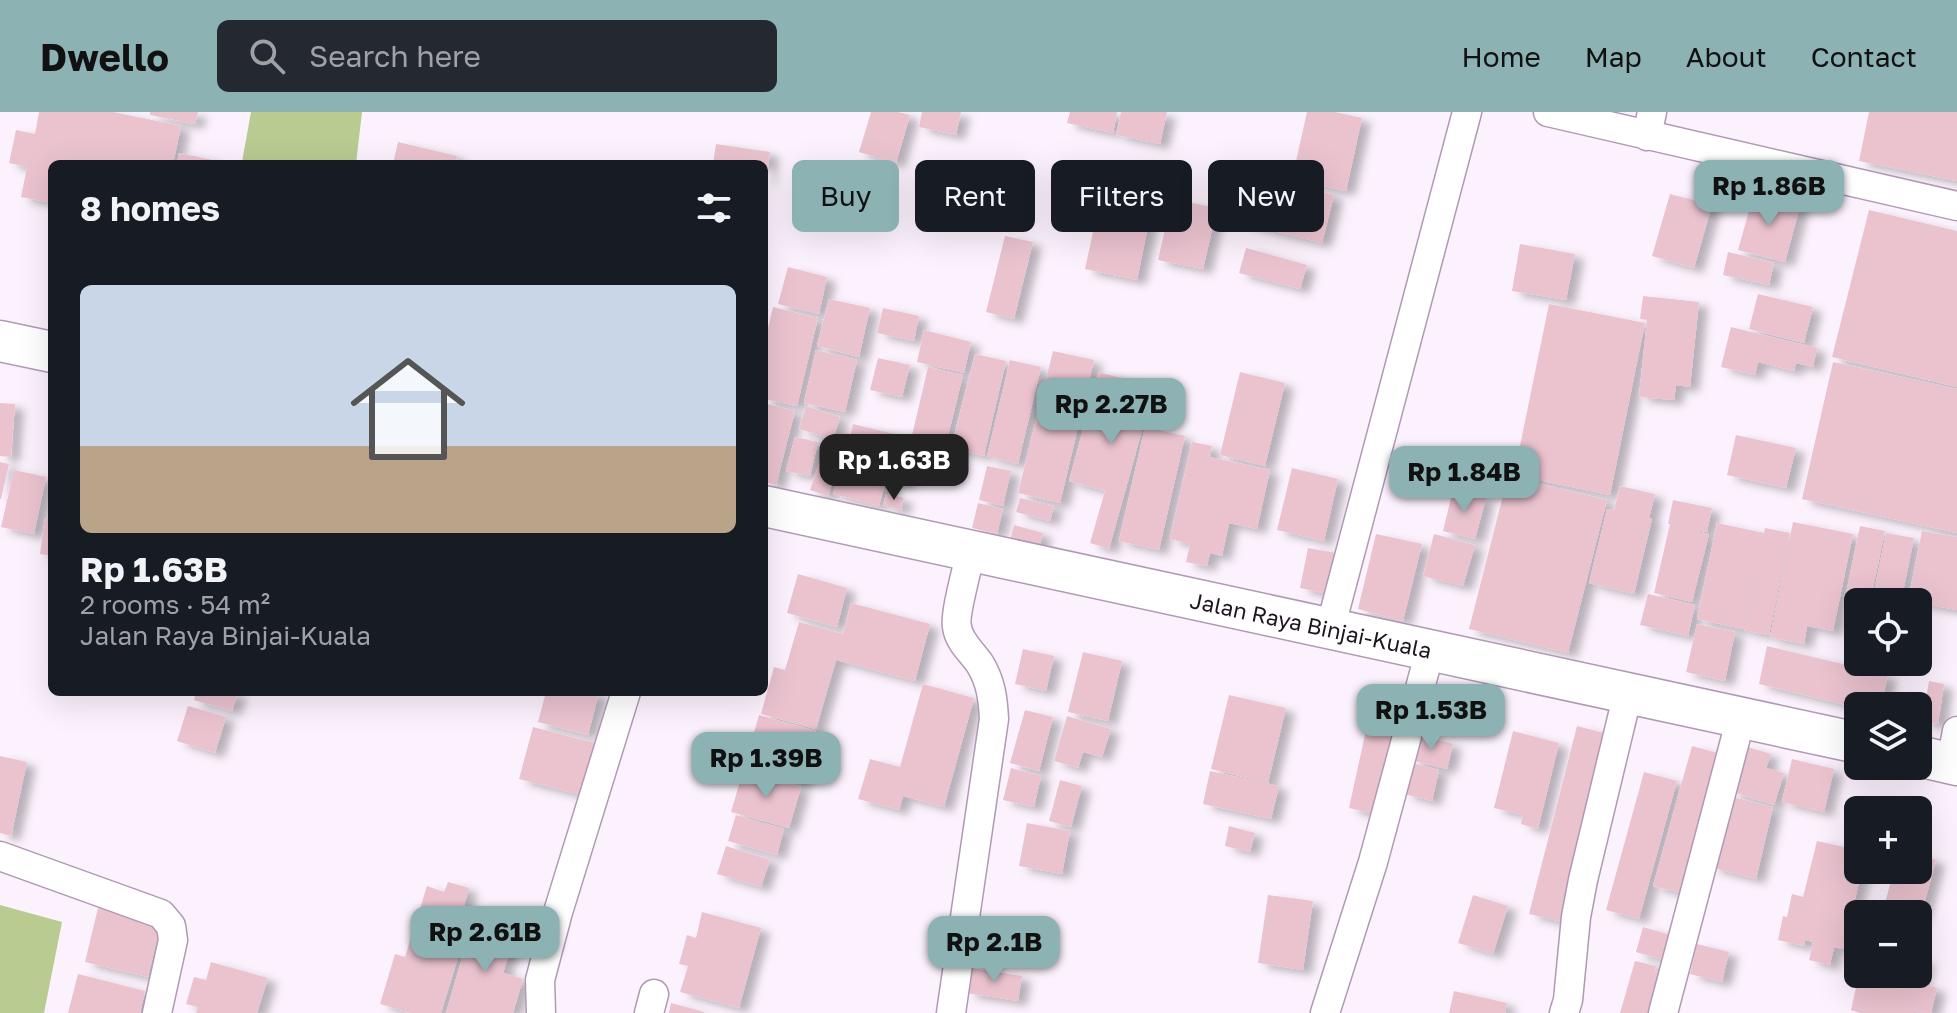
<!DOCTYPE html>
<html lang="en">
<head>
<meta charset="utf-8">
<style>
	:root { --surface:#171b24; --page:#242831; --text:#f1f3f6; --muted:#9ea1a6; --line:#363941; --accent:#8db2b4 }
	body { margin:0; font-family:"Golos Text",sans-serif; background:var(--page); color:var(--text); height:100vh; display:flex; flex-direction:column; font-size:30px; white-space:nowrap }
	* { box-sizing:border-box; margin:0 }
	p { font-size:26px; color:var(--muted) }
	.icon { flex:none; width:44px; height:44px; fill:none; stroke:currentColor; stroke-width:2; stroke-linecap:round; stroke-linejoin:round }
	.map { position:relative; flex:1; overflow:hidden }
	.panel { position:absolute; left:48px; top:48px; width:720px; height:536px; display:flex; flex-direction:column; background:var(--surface); border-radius:12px; box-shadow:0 8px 32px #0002 }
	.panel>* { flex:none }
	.top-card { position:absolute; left:792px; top:48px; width:760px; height:72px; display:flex; gap:16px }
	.tools { position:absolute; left:1844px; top:476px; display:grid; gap:16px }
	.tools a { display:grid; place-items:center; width:88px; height:88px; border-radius:12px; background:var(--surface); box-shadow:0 8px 32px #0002; font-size:40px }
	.price { position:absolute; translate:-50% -68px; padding:0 18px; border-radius:16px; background:var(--accent); color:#111; font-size:26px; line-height:52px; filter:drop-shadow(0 2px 4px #0008) }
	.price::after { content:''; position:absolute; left:50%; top:48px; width:24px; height:18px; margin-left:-12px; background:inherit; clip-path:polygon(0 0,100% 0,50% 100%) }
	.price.current { background:#222; color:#fff }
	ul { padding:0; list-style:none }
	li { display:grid; align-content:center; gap:16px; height:424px; padding:0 32px }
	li+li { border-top:2px solid var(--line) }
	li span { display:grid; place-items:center; height:248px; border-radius:12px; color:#555 }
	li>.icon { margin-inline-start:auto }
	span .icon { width:144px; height:144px; fill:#fffc; stroke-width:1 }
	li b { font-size:34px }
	h2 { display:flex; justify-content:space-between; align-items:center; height:96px; padding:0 32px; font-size:34px }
	.pill { padding:0 28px; border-radius:12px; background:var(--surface); box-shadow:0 8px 32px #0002; font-size:28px; line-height:72px }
	.pill.current { background:var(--accent); color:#111 }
	header { display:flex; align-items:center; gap:48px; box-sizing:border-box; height:112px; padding:0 40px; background:var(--accent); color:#111 }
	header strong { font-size:38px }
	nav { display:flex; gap:44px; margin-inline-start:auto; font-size:28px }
	.search { width:560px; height:72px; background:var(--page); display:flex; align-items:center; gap:20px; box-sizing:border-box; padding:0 28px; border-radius:12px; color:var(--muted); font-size:30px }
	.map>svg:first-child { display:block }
	.green { fill:#b8cb91 }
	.building { fill:#eac3cf; filter:url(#shadow) }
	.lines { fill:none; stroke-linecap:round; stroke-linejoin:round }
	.minor-casing { stroke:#b099b5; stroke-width:31 }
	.secondary-casing { stroke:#b099b5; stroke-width:43 }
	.minor { stroke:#fff; stroke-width:28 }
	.secondary { stroke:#fff; stroke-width:40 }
	.labels { text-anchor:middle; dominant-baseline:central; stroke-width:6; stroke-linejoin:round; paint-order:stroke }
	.street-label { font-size:22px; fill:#1e1520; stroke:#fff }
</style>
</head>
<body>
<header>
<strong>Dwello</strong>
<div class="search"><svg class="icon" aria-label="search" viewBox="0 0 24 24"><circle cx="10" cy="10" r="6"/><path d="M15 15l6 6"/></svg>Search here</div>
<nav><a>Home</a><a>Map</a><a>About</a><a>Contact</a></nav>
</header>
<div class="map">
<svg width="1957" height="901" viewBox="0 0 1957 901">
	<defs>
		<filter id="shadow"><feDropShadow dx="9" dy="5" stdDeviation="4" flood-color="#0004"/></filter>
	</defs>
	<rect width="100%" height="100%" fill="#fcf2fd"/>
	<!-- green -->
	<path class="green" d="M251 0H362L356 52H249L242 50Z
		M0 793 62 810 44 901H0Z"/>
	<!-- building -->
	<path class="building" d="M39 0H113L181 14 173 52H52V91L21 85 27 55 9 51 16 18 35 22Z
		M150 0H198L195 12 150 3Z
		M871 0H898L910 3 896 51 859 40Z
		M922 0H961L956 23 919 15Z
		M1070 0H1117L1113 21 1067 11Z
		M1121 0H1167L1160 32 1116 23Z
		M1307 0H1335L1362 6 1346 79 1292 67Z
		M1869 0H1957V69L1859 49Z
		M398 30 457 44 455 52H393Z
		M716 32 770 40 766 70 764 69V52H713Z
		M179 41 213 48V52H177Z
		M1261 66 1334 83 1322 131 1246 112 1249 99 1240 96 1246 69 1259 72Z
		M1754 81 1800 94 1785 150 1738 138Z
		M1670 82 1712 93 1694 156 1652 144Z
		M1100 88 1151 99 1137 168 1085 157Z
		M1183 89 1217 96 1203 157 1158 148 1169 99 1181 101Z
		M1869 98 1957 119V275L1832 245Z
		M1005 124 1033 130 1014 207 986 200Z
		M1520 132 1575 142 1566 188 1512 179Z
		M1246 136 1307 153 1300 177 1239 161Z
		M1728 140 1774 151 1769 173 1723 163Z
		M788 155 827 165 819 202 778 192Z
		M1758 182 1813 195 1804 231 1749 217Z
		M1643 184 1699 190 1690 275 1676 273 1674 288 1639 285 1647 208 1640 207Z
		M829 187 870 196 859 245 817 234Z
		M1549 192 1645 211 1610 383 1514 363Z
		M773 195 818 206 797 294 764 287V233Z
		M883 196 919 204 914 229 877 221Z
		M1731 215 1817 236 1813 255 1796 251 1794 259 1758 250 1755 263 1721 255Z
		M924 218 971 230 964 261 917 250Z
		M816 238 857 248 845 300 804 291Z
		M1053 239 1094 248 1060 391 1018 381Z
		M975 242 1006 249 984 344 951 336Z
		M878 246 910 253 902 285 870 278Z
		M1010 248 1041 255 1018 352 987 344Z
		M1833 250 1957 277V421L1802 387Z
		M928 255 963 263 943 344 909 336Z
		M1099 260 1154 275 1109 437 1090 431 1105 379 1069 369Z
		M1240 260 1285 271 1265 354 1220 343Z
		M0 291 15 292 11 345 0 344Z
		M764 291 795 299 776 373 764 370Z
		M806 294 840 305 833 327 799 317Z
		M853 312 894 322 883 364 843 354Z
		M1145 315 1185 324 1159 438 1119 429Z
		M1736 323 1796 336 1786 376 1727 363Z
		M795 325 818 330 810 364 786 359Z
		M1192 330 1212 334 1210 345 1270 358 1257 417 1229 411 1222 444 1210 441 1207 454 1186 450 1190 432 1170 427Z
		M820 349 838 355 828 384 810 378Z
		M0 350 9 352 1 387H0Z
		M895 350 910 354 905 373 890 370Z
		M987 354 1011 359 1003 394 979 388Z
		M1292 356 1338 367 1324 429 1277 418Z
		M14 358 46 365 34 422 1 415Z
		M839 360 885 372 879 394 833 382Z
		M1508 364 1607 388 1568 541 1469 517Z
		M1620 374 1655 382 1649 406 1652 407 1634 482 1589 471 1607 397 1614 398Z
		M1453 378 1486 386 1475 427 1443 419Z
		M886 382 904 386 901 398 883 393Z
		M1020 386 1054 394 1050 409 1016 400Z
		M1673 388 1712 396 1707 420 1678 415 1709 422 1692 490 1654 481 1670 412H1668Z
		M978 391 1003 397 997 422 972 416Z
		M45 406 52 407V444L40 442Z
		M1793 410 1853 422 1833 519 1807 514 1804 532 1770 525Z
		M1717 411 1764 421 1765 416 1790 421 1769 523 1744 518 1761 434 1743 517 1697 507Z
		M1014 413 1043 421 1038 440 1009 432Z
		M1860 414 1885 419 1870 490 1845 487Z
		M1922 419 1957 425V498L1908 489Z
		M1886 421 1914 426 1901 490H1872Z
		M1376 422 1422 432 1403 509 1358 497Z
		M1434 422 1475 433 1463 474 1423 464Z
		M1308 436 1336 441 1328 482 1300 476Z
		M798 462 847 476 837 515 787 501Z
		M1648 482 1695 493 1688 524 1640 513Z
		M851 491 930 512 915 569 836 548 816 617 761 602 774 555 785 558 799 510 843 522Z
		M1697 512 1735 520 1725 569 1686 560Z
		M1767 534 1888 563 1881 594H1858V596L1759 572Z
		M1023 537 1054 544 1046 579 1015 572Z
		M1083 540 1122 549 1108 609 1068 600Z
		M1929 569 1944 572 1938 612 1922 609Z
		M923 572 974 586 944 695 903 684 899 698 858 687 870 647 900 655Z
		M196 580H238L232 599 194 588Z
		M546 580H599L588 623 538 610Z
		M1229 583 1286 596 1268 671 1211 657Z
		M188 594 226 605 215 641 177 629Z
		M1025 598 1053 605 1039 659 1010 651Z
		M759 603 816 619 802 671 744 656Z
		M1067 604 1111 617 1102 645 1083 640 1078 656 1054 649Z
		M1368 609 1399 616 1379 703 1349 696Z
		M1577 614 1611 623 1563 810 1529 802Z
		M533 615 595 631 581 683 519 667Z
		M1513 619 1559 631 1538 717 1521 712 1523 703 1494 696Z
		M1416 622 1453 632 1447 657 1410 648Z
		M1692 634 1728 644 1689 783 1653 774Z
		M1744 634 1771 642 1766 656 1784 661 1774 693 1730 679Z
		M0 644 27 650 11 724 0 721Z
		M1792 647 1834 657 1824 700 1782 690Z
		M1412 651 1439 658 1432 689 1404 682Z
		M1011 656 1041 664 1034 695 1003 688Z
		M743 659 801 675 789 716 731 700Z
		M1210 659 1279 674 1271 707 1203 692Z
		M1644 660 1677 669 1639 807 1606 798Z
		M1060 668 1082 674 1071 715 1049 709Z
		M1728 684 1773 695 1756 767 1710 755Z
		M1894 687 1913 692 1912 698H1891Z
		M736 703 784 717 777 743 728 729Z
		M1027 711 1070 719 1062 762 1019 754Z
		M1229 714 1255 721 1250 740 1225 734Z
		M1817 729 1858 738V758H1862L1843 837 1834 835 1830 853 1809 848 1813 830 1805 828 1804 834 1778 828 1783 804 1787 805 1792 782 1803 785Z
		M726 734 770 748 761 775 717 762Z
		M1918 743 1936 748 1919 811 1918 802H1882L1894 758H1918Z
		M448 770 469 776 451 839 459 842 441 901H411L380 892 395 842 405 845 427 774 444 780Z
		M1268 783 1313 789 1303 858 1258 851Z
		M1473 783 1508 794 1493 842 1458 831Z
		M98 796 161 811 148 865 85 850Z
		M702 800 761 816 739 896 680 880 688 854 679 852 687 823 696 826Z
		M473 809 515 821 503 861 523 867 513 901H446Z
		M1643 815 1674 824 1667 849 1636 840Z
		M1697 832 1729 840 1722 870 1690 862Z
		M1918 847 1926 848 1920 872 1937 876 1931 901 1914 900 1913 901H1860L1851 898 1859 862H1918Z
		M1635 849 1656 854 1655 859 1669 863 1658 901H1620Z
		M211 850 268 866 257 901H196L198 895 186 892 194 865 206 868Z
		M971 856 1022 864 1018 889 967 881Z
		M78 862 145 879 140 901H68Z
		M1454 879 1507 891 1505 901H1449Z
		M671 891 704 900V901H669Z"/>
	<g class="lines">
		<!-- minor casing -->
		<g class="minor-casing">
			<path id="minor" d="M1548 0 1957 94
				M1647 24 1652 0
				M1330 517 1467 0
				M1951 651 1957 619
				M0 744 161 802 171 814 173 828 157 901
				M541 901 540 868 558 800 626 580
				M649 901 654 882
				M951 901 994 607C993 587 991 570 980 552 972 540 959 530 957 515 954 503 968 454 971 439
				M1325 901 1373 750 1430 539
				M1564 901 1568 888 1576 805 1583 768 1628 581
				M1663 901 1741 606"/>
		</g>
		<!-- secondary casing -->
		<g class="secondary-casing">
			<path id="secondary" d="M0 229 52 240
				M764 394 1858 631
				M1918 644 1957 653"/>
		</g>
		<!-- minor -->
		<use href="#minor" class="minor"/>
		<!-- secondary -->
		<use href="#secondary" class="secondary"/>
	</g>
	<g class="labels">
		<!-- street labels -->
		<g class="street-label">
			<text transform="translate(1311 513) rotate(12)">Jalan Raya Binjai-Kuala</text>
		</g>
	</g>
</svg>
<div class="tools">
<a><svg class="icon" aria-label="locate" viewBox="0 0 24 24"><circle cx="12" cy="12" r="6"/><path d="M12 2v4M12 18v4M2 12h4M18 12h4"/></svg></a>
<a><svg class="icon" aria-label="layers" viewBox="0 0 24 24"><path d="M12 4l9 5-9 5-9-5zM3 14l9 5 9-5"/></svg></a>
<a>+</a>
<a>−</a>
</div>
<b class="price" style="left:1769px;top:116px">Rp 1.86B</b>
<b class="price" style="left:1111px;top:334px">Rp 2.27B</b>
<b class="price current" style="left:894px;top:390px">Rp 1.63B</b>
<b class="price" style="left:1464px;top:402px">Rp 1.84B</b>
<b class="price" style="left:1431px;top:640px">Rp 1.53B</b>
<b class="price" style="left:766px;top:688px">Rp 1.39B</b>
<b class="price" style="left:485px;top:862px">Rp 2.61B</b>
<b class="price" style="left:994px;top:872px">Rp 2.1B</b>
<div class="top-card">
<a class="pill current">Buy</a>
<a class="pill">Rent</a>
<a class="pill">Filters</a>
<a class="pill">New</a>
</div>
<section class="panel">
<h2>8 homes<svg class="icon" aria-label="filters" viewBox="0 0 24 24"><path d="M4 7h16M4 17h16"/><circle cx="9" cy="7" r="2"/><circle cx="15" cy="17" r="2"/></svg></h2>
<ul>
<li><span style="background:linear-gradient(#c9d6e8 65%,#b9a48a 0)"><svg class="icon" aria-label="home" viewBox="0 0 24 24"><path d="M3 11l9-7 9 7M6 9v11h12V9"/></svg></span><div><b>Rp 1.63B</b><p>2 rooms · 54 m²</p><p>Jalan Raya Binjai-Kuala</p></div></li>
</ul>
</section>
</div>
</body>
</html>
